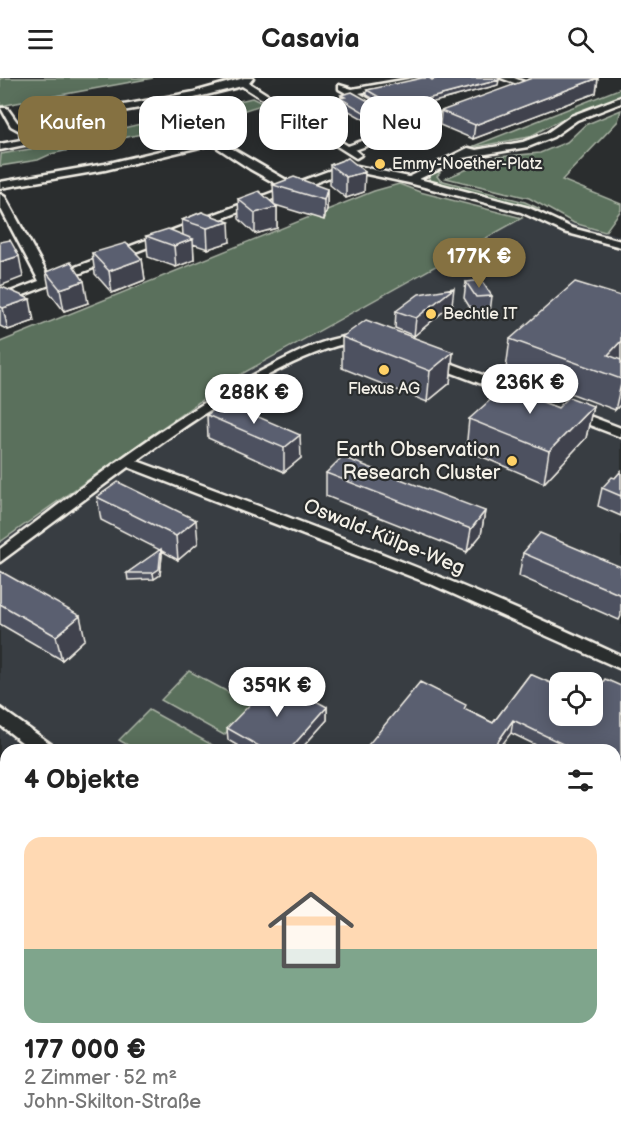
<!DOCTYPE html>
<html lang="de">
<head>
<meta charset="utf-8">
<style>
	:root { --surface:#fff; --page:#f2f2f2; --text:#222; --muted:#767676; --line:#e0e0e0; --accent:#857141 }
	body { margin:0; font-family:"Balsamiq Sans",sans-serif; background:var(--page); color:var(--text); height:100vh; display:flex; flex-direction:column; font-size:22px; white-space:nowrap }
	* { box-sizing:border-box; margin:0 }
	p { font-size:20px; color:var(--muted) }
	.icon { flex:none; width:33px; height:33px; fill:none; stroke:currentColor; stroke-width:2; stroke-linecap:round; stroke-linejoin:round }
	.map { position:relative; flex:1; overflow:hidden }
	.panel { position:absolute; left:0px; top:666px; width:621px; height:402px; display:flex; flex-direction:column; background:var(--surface); border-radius:18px 18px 0 0; box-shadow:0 3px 15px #0003 }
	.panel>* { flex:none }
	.top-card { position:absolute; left:18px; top:18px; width:585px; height:54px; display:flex; gap:12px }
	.fabs { position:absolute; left:549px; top:594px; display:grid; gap:12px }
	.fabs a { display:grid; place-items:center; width:54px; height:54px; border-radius:12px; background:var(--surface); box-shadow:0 3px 15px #0003; font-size:30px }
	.price { position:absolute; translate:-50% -51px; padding:0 14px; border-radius:21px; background:#fff; color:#222; font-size:20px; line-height:39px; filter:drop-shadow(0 2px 3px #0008) }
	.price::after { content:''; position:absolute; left:50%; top:36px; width:18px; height:14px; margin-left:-9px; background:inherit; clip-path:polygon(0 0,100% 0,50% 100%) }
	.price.on { background:var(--accent); color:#fff }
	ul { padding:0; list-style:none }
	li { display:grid; align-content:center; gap:12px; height:318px; padding:0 24px }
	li+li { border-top:2px solid var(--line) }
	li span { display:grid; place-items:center; height:186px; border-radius:18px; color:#555 }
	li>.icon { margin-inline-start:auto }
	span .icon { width:108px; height:108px; fill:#fffc; stroke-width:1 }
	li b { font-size:26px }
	h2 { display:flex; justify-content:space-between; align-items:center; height:72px; padding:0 24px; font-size:26px }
	.chip { padding:0 21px; border-radius:18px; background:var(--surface); box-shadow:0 3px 15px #0003; font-size:21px; line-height:54px }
	.chip.on { background:var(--accent); color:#fff }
	header { display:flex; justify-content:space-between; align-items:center; height:78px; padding:0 24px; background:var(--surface); font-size:27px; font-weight:700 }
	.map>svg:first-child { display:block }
	.built { fill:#383c42; fill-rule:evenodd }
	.green { fill:#5a705b; stroke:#a7b0a2; stroke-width:1.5 }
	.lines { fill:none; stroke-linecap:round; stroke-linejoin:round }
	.minor-casing { stroke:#f4f1e8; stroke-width:5 }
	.minor { fill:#2a2d2e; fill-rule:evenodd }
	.wall { fill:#4d5160; stroke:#f4f1e8; stroke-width:1.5 }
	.shaded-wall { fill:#3f424e; stroke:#f4f1e8; stroke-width:1.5 }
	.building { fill:#5a5e70; stroke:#f4f1e8; stroke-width:1.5 }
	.poi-dot { fill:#ffd166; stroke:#2a2d2e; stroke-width:2 }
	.labels { text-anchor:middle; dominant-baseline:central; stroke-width:4.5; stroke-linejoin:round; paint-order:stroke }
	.far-poi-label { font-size:16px; fill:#f4f1e8; stroke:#2a2d2e; text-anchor:start }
	.poi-label { font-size:20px; fill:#f4f1e8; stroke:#2a2d2e; text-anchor:end }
	.street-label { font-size:20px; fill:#f4f1e8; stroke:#2a2d2e }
</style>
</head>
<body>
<header><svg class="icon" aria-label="menu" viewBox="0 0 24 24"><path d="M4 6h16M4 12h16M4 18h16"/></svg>Casavia<svg class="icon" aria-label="search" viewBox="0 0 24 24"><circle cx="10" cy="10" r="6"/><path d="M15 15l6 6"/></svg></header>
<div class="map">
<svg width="621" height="1068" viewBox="0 0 621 1068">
	<rect width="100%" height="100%" fill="#2a2d2e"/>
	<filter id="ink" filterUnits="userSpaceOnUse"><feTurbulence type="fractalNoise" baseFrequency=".0167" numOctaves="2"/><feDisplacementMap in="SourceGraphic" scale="12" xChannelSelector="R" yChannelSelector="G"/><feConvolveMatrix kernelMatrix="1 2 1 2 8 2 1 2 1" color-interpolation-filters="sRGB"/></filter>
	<g filter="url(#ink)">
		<!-- built -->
		<path class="built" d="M522 140 574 145 621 158V1068H0V464L229 303ZM560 604H592V638H560ZM6 672H615V1062H6Z"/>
		<!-- green -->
		<path class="green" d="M0 0H153L0 28Z
			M621 10V18L560 42 529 59 469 70Z
			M252 20 264 26 236 35 51 76 38 82 0 88 1 76 42 69Z
			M621 32 618 43 562 102 621 126V132L605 154 574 145 529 120 446 100 497 79 540 75 567 64 585 47Z
			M436 93 440 95 437 98 440 102 525 124 540 131 433 105 428 99Z
			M399 106 420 114 522 140 229 303 0 464V264L374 113Z
			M189 593 252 627 224 657 161 622Z
			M149 632 214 668 210 672H136L119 662Z
			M19 1062H399L409 1068H13Z"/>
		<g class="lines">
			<!-- minor casing -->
			<g class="minor-casing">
				<path id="minor" d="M244 0H253L249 5 348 68 403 48 339 11V7L352 11 414 0H432L359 15 412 46 458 29 466 31 355 72 361 77 356 80 242 8 194 20 35 49 30 53 29 66 0 72V66L21 62 20 53 11 48 1 30H7L17 44 25 48 32 44 194 14Z
					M501 0H514L532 7 528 10Z
					M621 19V25L577 42 553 59 528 69 463 80 419 101 529 130 572 150 621 163V169L564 154 521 134 409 105 357 94H343L0 226V218L39 203 0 129V116L5 119 49 199 284 110 250 91 212 66 105 92 0 110V104L105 86 214 60 293 106 342 88H357L409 99 468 70 476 72 523 64 547 55 571 38Z
					M363 257 367 258V264C357 266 346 265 336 268 272 287 191 343 137 383 300 443 463 504 621 578V591L433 507 128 389 0 484V471C87 406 172 338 269 289 298 274 329 257 363 257Z
					M431 278 529 314 531 317 524 321 519 320 426 285 425 282Z
					M571 331 621 350V359L566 338V332Z
					M0 630 52 667 54 672H32L0 647Z
					M615 1025 621 1027V1053L615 1051Z"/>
			</g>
			<!-- minor -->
			<use href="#minor" class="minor"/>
		</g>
		<!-- wall -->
		<path class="wall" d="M598 0 596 15 473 61 440 47 441 33Z
			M432 2 498 7 396 34 367 17V12Z
			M341 17 381 30V38L365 42 340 28Z
			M348 80 364 114 346 120 330 107V87Z
			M273 107 327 111V131L324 142 275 127 277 129V150L255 156 239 141 238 121 274 127Z
			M202 134 230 164 208 171 193 166 194 182 176 189 148 179 146 158 183 157 182 142Z
			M92 175 142 181 145 202 112 215 95 196Z
			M46 194 88 225 64 233 50 215Z
			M466 204 492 218 490 234 474 236 464 220Z
			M0 210 34 243 8 252 0 248Z
			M621 218V326L615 332 506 291 510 261Z
			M452 226 414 258 395 250 396 233Z
			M342 259 453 274 450 305 427 324 342 290Z
			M540 308 538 322 558 330 593 328 586 360 544 405 466 372 469 341Z
			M224 324 301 380 284 394 208 360 207 337Z
			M621 393V438L598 428 602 410 615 400Z
			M326 395 485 433 481 457 467 474 326 418Z
			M97 419 198 465 178 482 162 473V477L160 497 154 501 128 502 127 495 160 472 101 442Z
			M523 475 621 489V538L619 542 519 498Z
			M0 493 85 561 62 582 0 546Z
			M530 596 560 638 621 608V708L615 706V672H546L511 655 466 631 493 645Z
			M327 629V642L300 672H245L228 662 227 650Z
			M0 696 6 700V770L0 765Z
			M621 724V912L615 908V734Z
			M296 1062H318L316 1067 313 1068H302L297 1065Z
			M423 1062H553L563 1068H433Z"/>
		<!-- shaded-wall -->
		<path class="shaded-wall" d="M598 0 596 15 473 61 475 47Z
			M499 2 498 7 396 34V29Z
			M381 30V38L365 42V35Z
			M365 94 364 114 346 120V99Z
			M327 111V131L324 142V122Z
			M277 129V150L255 156V135Z
			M229 144 230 164 208 171 207 150Z
			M193 161 194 182 176 189 174 168Z
			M19 178 23 199 0 208V184Z
			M142 181 145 202 112 215 109 193Z
			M84 203 88 225 64 233 60 211Z
			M454 210 452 226 414 258 416 240Z
			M30 221 34 243 8 252 3 230Z
			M621 263V286L608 277Z
			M453 274 450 305 427 324 430 293Z
			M621 306V326L615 332Z
			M540 308 535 339 529 319Z
			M593 328 586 360 544 405 549 373Z
			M300 357 301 380 284 394V370Z
			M485 433 481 457 467 474 471 451Z
			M196 442 198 465 178 482 176 458Z
			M161 471 162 477 160 497 154 501 153 495Z
			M80 538 85 561 62 582 56 558Z
			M327 629V642L300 672H289Z
			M513 642 511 655 498 672H492Z
			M316 1062H318L316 1067 313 1068H306V1065Z"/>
		<!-- building -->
		<path class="building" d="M422 0H429L432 2 438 0H499V2L396 29 367 12Z
			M532 0H598L475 47 441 33Z
			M352 14 381 30 365 35 340 20 345 19 341 17Z
			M348 80 365 94 346 99 330 87Z
			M294 99 327 111 324 122 273 107Z
			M259 113 277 129 255 135 238 121Z
			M202 134 229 144 207 150 182 142Z
			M168 151 193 161 174 168 146 158Z
			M10 162 19 178 0 184V164Z
			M126 165 142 181 109 193 92 175Z
			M71 184 84 203 60 211 46 194Z
			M481 202 492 218 476 219 466 204Z
			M575 204 621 218V263L608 277 621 282V301L510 261Z
			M2 209 30 221 3 230 0 228V210Z
			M454 210 416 240 396 233 419 216Z
			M366 242 453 274 430 293 342 259Z
			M516 299 540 308 529 319 558 330 569 319 593 328 549 373 469 341Z
			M224 324 300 357 284 370 207 337Z
			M342 379 485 433 471 451 326 395Z
			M621 393V418L602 410 612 399 615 400Z
			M118 404 196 442 176 458 97 419Z
			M540 455 621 489V517L523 475Z
			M161 471 159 491 153 495H127Z
			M0 493 80 538 56 558 0 526Z
			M530 596 560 609V638H592V619L605 601 621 608V694L615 691V672H575L513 642 492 672H364L420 604 466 627 464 631 493 645Z
			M275 601 327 629 289 672H266L227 650Z
			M319 670 322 672H300Z
			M0 696 6 700V754L0 749Z
			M621 724V898L615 895V734Z
			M300 1062H316L306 1065Z
			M456 1062H553L563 1068H466Z"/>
	</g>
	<!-- markers -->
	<g class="poi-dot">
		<circle cx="380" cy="86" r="6"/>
		<circle cx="431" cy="236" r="6"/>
		<circle cx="384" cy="292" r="6"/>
		<circle cx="512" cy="383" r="6"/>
	</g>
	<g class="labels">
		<!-- far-poi labels -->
		<g class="far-poi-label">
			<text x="392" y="86">Emmy-Noether-Platz</text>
			<text x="443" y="236">Bechtle IT</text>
			<text x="384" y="311" text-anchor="middle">Flexus AG</text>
		</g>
		<!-- poi labels -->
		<g class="poi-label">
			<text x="500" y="372">Earth Observation<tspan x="500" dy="23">Research Cluster</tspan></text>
		</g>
		<!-- street labels -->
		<g class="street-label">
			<text transform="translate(384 459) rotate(22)">Oswald-Külpe-Weg</text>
		</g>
	</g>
</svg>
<div class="fabs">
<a><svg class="icon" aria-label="locate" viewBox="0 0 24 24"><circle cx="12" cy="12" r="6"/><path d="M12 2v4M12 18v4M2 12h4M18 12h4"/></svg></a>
</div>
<b class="price on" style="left:479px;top:211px">177K €</b>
<b class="price" style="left:530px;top:337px">236K €</b>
<b class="price" style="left:254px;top:347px">288K €</b>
<b class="price" style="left:277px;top:640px">359K €</b>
<div class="top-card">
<a class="chip on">Kaufen</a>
<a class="chip">Mieten</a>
<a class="chip">Filter</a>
<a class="chip">Neu</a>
</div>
<section class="panel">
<h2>4 Objekte<svg class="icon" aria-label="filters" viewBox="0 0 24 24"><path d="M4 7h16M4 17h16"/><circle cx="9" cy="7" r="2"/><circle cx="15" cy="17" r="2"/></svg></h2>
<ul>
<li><span style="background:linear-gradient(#ffd9b3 60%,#7fa58c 0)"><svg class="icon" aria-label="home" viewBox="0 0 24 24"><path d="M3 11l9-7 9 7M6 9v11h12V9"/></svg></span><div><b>177 000 €</b><p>2 Zimmer · 52 m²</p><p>John-Skilton-Straße</p></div></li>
</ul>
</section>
</div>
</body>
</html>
